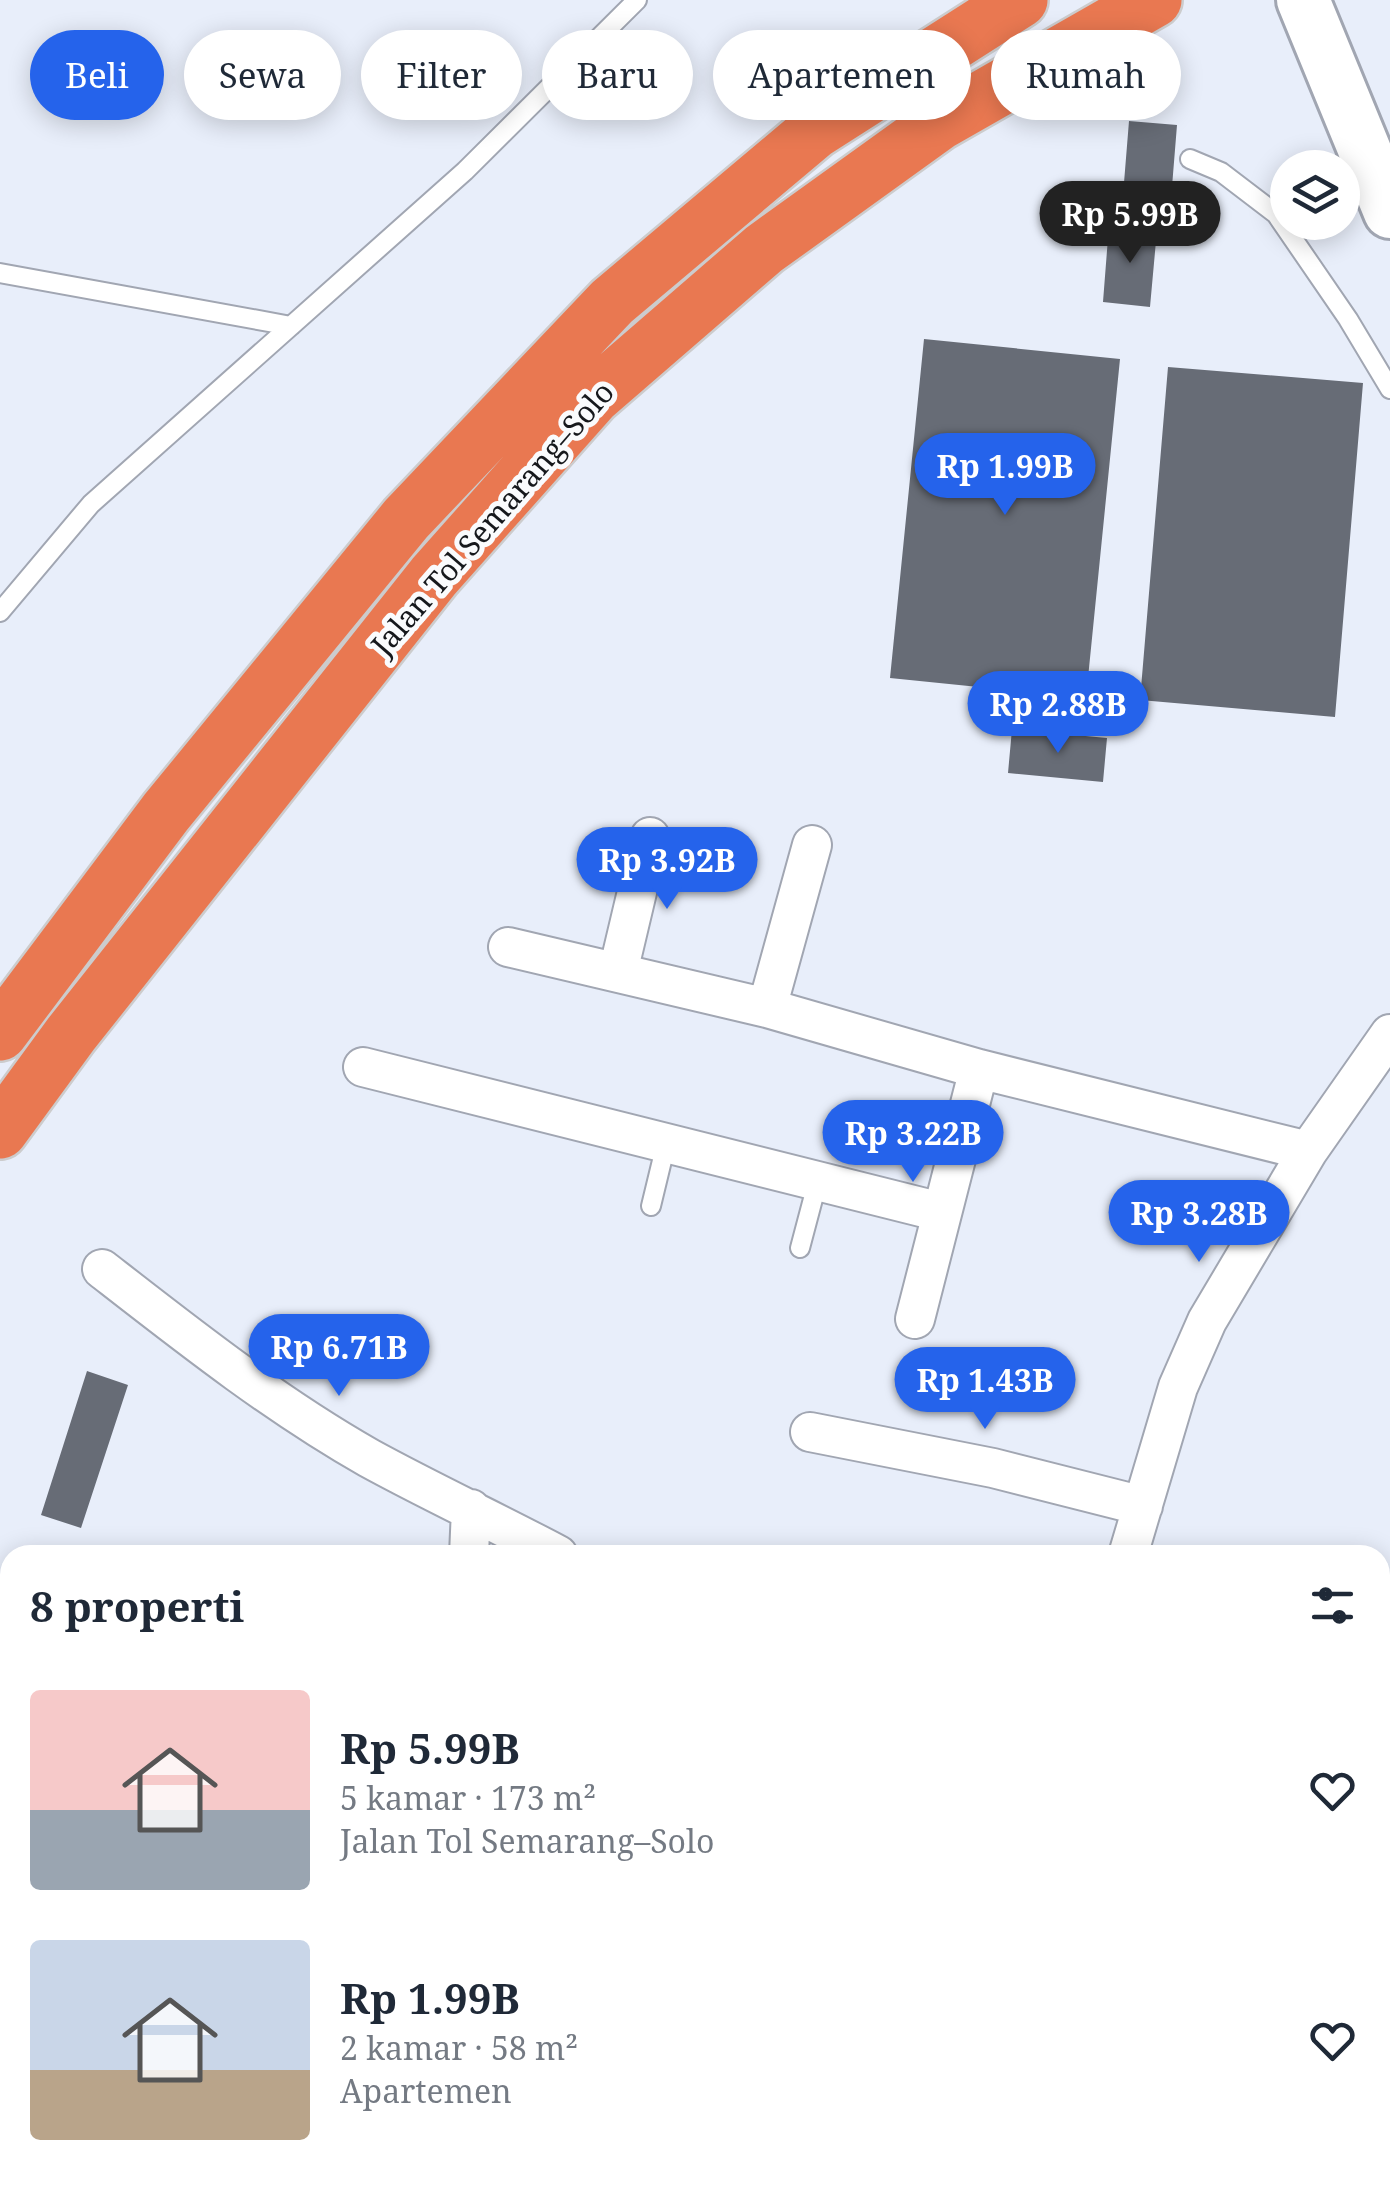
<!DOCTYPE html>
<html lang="id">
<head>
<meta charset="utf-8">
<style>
	:root { --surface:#fff; --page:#f2f2f3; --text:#1f2937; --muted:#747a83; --accent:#2563eb }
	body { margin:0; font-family:"Noto Serif",serif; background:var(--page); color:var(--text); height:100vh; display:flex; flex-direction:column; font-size:38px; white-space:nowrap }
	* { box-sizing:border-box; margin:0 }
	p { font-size:32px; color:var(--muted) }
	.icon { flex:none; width:55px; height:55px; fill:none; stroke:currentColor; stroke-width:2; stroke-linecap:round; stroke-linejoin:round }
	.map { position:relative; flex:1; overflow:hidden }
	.sheet { position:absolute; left:0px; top:1545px; width:1390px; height:642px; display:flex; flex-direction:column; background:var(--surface); border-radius:30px 30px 0 0; box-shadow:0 5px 25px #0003 }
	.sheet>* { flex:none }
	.hud { position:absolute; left:30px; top:30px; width:1330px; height:90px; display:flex; gap:20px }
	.buttons { position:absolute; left:1270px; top:150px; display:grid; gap:20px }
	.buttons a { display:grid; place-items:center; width:90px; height:90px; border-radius:50%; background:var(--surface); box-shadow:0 5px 25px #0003; font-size:50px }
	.price { position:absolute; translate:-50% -85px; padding:0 22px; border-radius:35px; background:var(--accent); color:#fff; font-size:32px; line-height:65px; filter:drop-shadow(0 2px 5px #0008) }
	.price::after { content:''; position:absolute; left:50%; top:60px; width:30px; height:22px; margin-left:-15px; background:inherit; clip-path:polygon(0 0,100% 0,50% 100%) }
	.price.on { background:#222; color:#fff }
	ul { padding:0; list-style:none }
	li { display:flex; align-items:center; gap:30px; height:250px; padding:0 30px }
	li span { display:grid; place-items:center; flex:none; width:280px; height:200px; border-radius:10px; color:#555 }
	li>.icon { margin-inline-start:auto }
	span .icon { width:120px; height:120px; fill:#fffc; stroke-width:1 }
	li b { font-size:42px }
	h2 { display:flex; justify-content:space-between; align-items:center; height:120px; padding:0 30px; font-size:42px }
	.chip { padding:0 35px; border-radius:45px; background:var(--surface); box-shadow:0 5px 25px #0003; font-size:35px; line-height:90px }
	.chip.on { background:var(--accent); color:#fff }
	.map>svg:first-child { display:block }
	.building { fill:#676c76 }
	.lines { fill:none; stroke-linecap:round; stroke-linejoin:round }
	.lane-casing { stroke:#a1a6b2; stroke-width:22 }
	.street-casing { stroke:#a1a6b2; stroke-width:42 }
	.secondary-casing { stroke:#a1a6b2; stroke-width:58 }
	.highway-casing { stroke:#cccccd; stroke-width:60 }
	.lane { stroke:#fff; stroke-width:18 }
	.street { stroke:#fff; stroke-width:38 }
	.secondary { stroke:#fff; stroke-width:52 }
	.highway { stroke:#e97851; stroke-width:55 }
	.labels { text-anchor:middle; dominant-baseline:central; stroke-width:10; stroke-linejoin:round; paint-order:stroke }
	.street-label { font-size:30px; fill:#16181c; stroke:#fafbfd }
</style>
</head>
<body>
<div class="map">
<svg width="1390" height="2186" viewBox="0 0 1390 2186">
	<rect width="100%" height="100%" fill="#e8eefa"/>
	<!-- building -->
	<path class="building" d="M1129 121 1177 125 1171 199 1123 195Z
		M1109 225 1157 230 1150 307 1103 302Z
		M924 339 1120 359 1086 698 890 678Z
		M1168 367 1363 383 1335 717 1140 700Z
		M1012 729 1107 738 1103 782 1008 773Z
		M87 1371 128 1385 81 1528 41 1515Z"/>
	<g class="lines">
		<!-- lane casing -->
		<g class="lane-casing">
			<path id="lane" d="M1190 159 1221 172 1276 214 1348 319 1390 389
				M0 273 291 326
				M0 612 91 504 465 171 637 0
				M651 1206 666 1144
				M800 1248 818 1180"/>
		</g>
		<!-- street casing -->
		<g class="street-casing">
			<path id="street" d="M508 947 767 1008 979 1069 1308 1151
				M618 972 650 837
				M767 1008 812 845
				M363 1067 941 1212
				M102 1269C188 1336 274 1404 369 1458 431 1492 496 1522 558 1555
				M915 1319 979 1069
				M810 1432 993 1468 1143 1506
				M469 1555 471 1509
				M1128 1555 1178 1387 1207 1321 1308 1151 1390 1034
				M1380 1727H1390
				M1380 2143 1390 2146
				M927 2186 930 2178"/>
		</g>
		<!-- secondary casing -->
		<g class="secondary-casing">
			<path id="secondary" d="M1303 0 1390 212"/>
		</g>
		<!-- highway casing -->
		<g class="highway-casing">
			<path id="highway" d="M0 1033 166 812 406 519 612 302 815 131 1020 0
				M0 1131 71 1034 434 576 593 397 764 249 939 123 1154 0"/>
		</g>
		<!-- lane -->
		<use href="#lane" class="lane"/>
		<!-- street -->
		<use href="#street" class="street"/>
		<!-- secondary -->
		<use href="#secondary" class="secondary"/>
		<!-- highway -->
		<use href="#highway" class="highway"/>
	</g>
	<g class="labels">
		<!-- street labels -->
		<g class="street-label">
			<text transform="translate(492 518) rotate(-49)">Jalan Tol Semarang–Solo</text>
		</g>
	</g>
</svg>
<div class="buttons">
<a><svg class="icon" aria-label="layers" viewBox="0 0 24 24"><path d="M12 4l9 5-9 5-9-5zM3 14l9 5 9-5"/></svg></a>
</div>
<b class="price on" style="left:1130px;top:266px">Rp 5.99B</b>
<b class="price" style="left:1005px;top:518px">Rp 1.99B</b>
<b class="price" style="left:1058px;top:756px">Rp 2.88B</b>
<b class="price" style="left:667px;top:912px">Rp 3.92B</b>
<b class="price" style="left:913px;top:1185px">Rp 3.22B</b>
<b class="price" style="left:1199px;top:1265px">Rp 3.28B</b>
<b class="price" style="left:339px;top:1399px">Rp 6.71B</b>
<b class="price" style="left:985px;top:1432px">Rp 1.43B</b>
<div class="hud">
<a class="chip on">Beli</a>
<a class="chip">Sewa</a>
<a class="chip">Filter</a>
<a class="chip">Baru</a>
<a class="chip">Apartemen</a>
<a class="chip">Rumah</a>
</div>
<section class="sheet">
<h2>8 properti<svg class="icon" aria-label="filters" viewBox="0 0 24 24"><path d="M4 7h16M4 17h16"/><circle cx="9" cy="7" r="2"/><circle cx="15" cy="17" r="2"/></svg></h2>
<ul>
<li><span style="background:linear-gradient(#f6c9c9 60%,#9aa5b1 0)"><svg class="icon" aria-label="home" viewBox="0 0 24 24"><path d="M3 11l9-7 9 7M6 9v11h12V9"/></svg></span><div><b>Rp 5.99B</b><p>5 kamar · 173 m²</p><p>Jalan Tol Semarang–Solo</p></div><svg class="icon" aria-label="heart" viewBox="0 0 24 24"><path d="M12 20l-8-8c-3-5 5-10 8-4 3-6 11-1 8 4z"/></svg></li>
<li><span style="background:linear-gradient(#c9d6e8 65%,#b9a48a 0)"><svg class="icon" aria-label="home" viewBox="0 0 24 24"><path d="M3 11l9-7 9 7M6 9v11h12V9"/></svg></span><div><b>Rp 1.99B</b><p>2 kamar · 58 m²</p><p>Apartemen</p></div><svg class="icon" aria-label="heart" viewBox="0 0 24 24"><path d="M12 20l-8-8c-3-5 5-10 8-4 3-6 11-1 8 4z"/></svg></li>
</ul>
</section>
</div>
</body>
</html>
